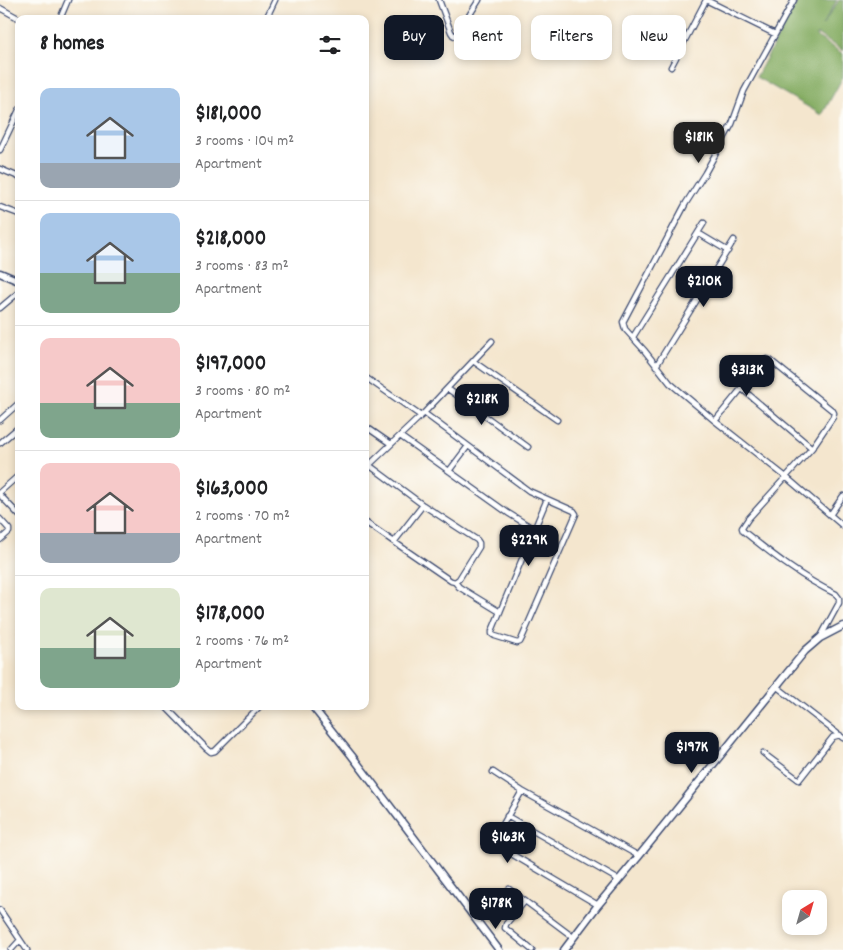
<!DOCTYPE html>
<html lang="en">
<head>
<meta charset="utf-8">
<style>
	:root { --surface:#fff; --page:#f2f2f2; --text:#202124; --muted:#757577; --line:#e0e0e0; --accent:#111827 }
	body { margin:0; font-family:Dekko,sans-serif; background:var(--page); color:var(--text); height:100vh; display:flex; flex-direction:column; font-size:19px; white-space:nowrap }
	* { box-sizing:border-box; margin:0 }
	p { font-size:16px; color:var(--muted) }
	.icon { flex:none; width:28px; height:28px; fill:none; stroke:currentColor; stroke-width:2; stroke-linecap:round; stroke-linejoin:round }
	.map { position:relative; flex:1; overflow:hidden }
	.side { position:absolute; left:15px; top:15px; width:354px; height:695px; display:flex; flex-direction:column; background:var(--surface); border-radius:10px; box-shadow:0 2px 8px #0003 }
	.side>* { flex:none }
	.banner { position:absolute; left:384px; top:15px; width:384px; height:45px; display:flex; gap:10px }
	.needle { width:32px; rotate:37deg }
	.fabs { position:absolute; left:782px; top:890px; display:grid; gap:10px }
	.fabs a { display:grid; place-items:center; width:45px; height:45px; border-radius:10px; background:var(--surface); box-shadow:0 2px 8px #0003; font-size:25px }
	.price { position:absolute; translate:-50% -42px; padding:0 11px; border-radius:10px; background:var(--accent); color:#fff; font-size:16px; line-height:32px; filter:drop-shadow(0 1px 2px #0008) }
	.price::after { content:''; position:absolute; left:50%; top:30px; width:15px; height:11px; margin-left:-8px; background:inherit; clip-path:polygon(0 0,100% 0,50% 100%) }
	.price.current { background:#222; color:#fff }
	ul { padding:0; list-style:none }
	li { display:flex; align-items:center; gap:15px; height:125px; padding:0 25px }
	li+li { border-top:1px solid var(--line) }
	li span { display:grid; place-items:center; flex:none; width:140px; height:100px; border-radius:10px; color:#555 }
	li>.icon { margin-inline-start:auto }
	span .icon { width:60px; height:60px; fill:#fffc; stroke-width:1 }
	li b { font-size:21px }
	h2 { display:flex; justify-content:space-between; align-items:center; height:60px; padding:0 25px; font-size:21px }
	.pill { padding:0 18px; border-radius:10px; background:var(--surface); box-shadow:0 2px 8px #0003; font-size:18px; line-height:45px }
	.pill.current { background:var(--accent); color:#fff }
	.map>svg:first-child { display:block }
	.forest { fill:#84ac62; stroke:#506e60 }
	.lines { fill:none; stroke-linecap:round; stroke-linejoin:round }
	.street-casing { stroke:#3c4a6f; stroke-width:7 }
	.secondary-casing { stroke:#3c4a6f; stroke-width:9 }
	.street { stroke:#fff; stroke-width:4.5 }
	.secondary { stroke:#fff; stroke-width:6 }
</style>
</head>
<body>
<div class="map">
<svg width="843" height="950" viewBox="0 0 843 950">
	<rect width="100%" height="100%" fill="#fdfcf7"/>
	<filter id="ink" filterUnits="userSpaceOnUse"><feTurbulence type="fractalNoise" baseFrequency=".02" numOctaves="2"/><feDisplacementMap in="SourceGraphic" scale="10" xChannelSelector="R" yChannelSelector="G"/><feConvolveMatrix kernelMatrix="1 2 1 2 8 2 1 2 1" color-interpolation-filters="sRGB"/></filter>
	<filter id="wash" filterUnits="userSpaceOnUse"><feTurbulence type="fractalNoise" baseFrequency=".0096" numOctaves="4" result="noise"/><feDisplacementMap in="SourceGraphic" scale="20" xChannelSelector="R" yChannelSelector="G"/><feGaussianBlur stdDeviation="1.12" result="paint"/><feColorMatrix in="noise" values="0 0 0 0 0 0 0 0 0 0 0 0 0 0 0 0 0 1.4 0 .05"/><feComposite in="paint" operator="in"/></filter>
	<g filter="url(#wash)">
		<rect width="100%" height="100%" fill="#f4e6ce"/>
		<!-- forest -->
		<path class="forest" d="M798 0H837L822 26 839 0H843V51L817 34 816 36 843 54V77L822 115 756 77Z"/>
	</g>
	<g filter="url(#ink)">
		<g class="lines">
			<!-- street casing -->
			<g class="street-casing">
				<path id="street" d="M439 0 451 32 453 35 455 36 458 33 479 0
					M706 0 775 34
					M794 0 744 91 732 124 705 173 686 203 623 322 625 329 644 350 670 383 715 421 786 477 843 526
					M0 8 20 19
					M60 19 68 0
					M266 19 275 0
					M649 25 683 43
					M671 67 706 0
					M0 150 19 110
					M0 169 19 177
					M0 207 19 214
					M698 233 728 251
					M0 308 19 292
					M633 337 704 223
					M473 361 557 420
					M656 366 734 240
					M365 377 421 416
					M741 388 812 448
					M448 389 528 447
					M424 413 529 491 574 511 576 514 522 638 520 642 517 643 495 636 492 634V631L547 499
					M0 420 19 403
					M715 421 764 361 767 359 770 360 833 411 834 413 833 417 812 448 748 519 742 528 743 531C773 555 802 578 836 594L839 598V603L820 638
					M365 426 391 444
					M400 436 508 513 534 529
					M0 443 19 427
					M365 469 424 413 492 341
					M449 471 468 446
					M0 492 19 475
					M0 495 19 515
					M830 515 843 496
					M0 519 9 529V532L0 540
					M365 522 451 581 455 582 459 579 479 547V543L477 540 423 505 369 465
					M394 542 423 505
					M455 582 459 587 500 612
					M776 686 843 738
					M165 706 206 748 211 752 215 751 260 706
					M763 753 799 780 833 737 840 735
					M493 772 522 791 639 856
					M522 791 494 840 493 843 598 905
					M507 816 619 880
					M509 889 573 937
					M525 901 506 924 505 928 532 950
					M0 910 27 950
					M11 950 20 940"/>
			</g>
			<!-- secondary casing -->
			<g class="secondary-casing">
				<path id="secondary" d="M0 273 19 281
					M312 706 352 756 499 950
					M564 950 598 905 639 856 805 651 820 638 843 626"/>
			</g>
			<!-- street -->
			<use href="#street" class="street"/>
			<!-- secondary -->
			<use href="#secondary" class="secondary"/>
		</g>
	</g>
</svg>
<div class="fabs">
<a><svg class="needle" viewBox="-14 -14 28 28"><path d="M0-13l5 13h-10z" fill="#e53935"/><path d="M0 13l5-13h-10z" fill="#757577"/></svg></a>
</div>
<b class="price current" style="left:699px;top:164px">$181K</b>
<b class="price" style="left:704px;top:308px">$210K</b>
<b class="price" style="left:747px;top:397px">$313K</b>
<b class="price" style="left:482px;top:426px">$218K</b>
<b class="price" style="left:529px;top:567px">$229K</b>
<b class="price" style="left:692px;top:774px">$197K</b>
<b class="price" style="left:508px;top:864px">$163K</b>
<b class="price" style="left:496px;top:930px">$178K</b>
<div class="banner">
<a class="pill current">Buy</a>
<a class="pill">Rent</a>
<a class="pill">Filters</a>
<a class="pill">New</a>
</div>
<section class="side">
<h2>8 homes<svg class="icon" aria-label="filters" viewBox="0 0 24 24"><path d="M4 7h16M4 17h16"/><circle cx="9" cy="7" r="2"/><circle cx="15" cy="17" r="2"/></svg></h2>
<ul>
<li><span style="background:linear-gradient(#a9c7e8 75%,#9aa5b1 0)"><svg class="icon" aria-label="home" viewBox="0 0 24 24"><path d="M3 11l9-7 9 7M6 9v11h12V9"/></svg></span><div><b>$181,000</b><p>3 rooms · 104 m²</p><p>Apartment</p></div></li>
<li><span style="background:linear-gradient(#a9c7e8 60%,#7fa58c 0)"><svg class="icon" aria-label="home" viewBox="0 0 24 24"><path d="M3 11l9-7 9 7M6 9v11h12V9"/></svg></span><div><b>$218,000</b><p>3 rooms · 83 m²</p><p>Apartment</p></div></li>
<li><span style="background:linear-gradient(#f6c9c9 65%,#7fa58c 0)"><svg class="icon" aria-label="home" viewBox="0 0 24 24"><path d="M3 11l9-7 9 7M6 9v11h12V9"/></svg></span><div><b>$197,000</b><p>3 rooms · 80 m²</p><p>Apartment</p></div></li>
<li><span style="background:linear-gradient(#f6c9c9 70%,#9aa5b1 0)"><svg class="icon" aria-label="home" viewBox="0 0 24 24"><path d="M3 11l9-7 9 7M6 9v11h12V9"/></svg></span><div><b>$163,000</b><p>2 rooms · 70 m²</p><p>Apartment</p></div></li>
<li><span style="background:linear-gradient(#dfe7d0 60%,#7fa58c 0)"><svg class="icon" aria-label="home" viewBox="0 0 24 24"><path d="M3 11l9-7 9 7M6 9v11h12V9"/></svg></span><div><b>$178,000</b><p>2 rooms · 76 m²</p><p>Apartment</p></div></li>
</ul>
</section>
</div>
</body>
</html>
